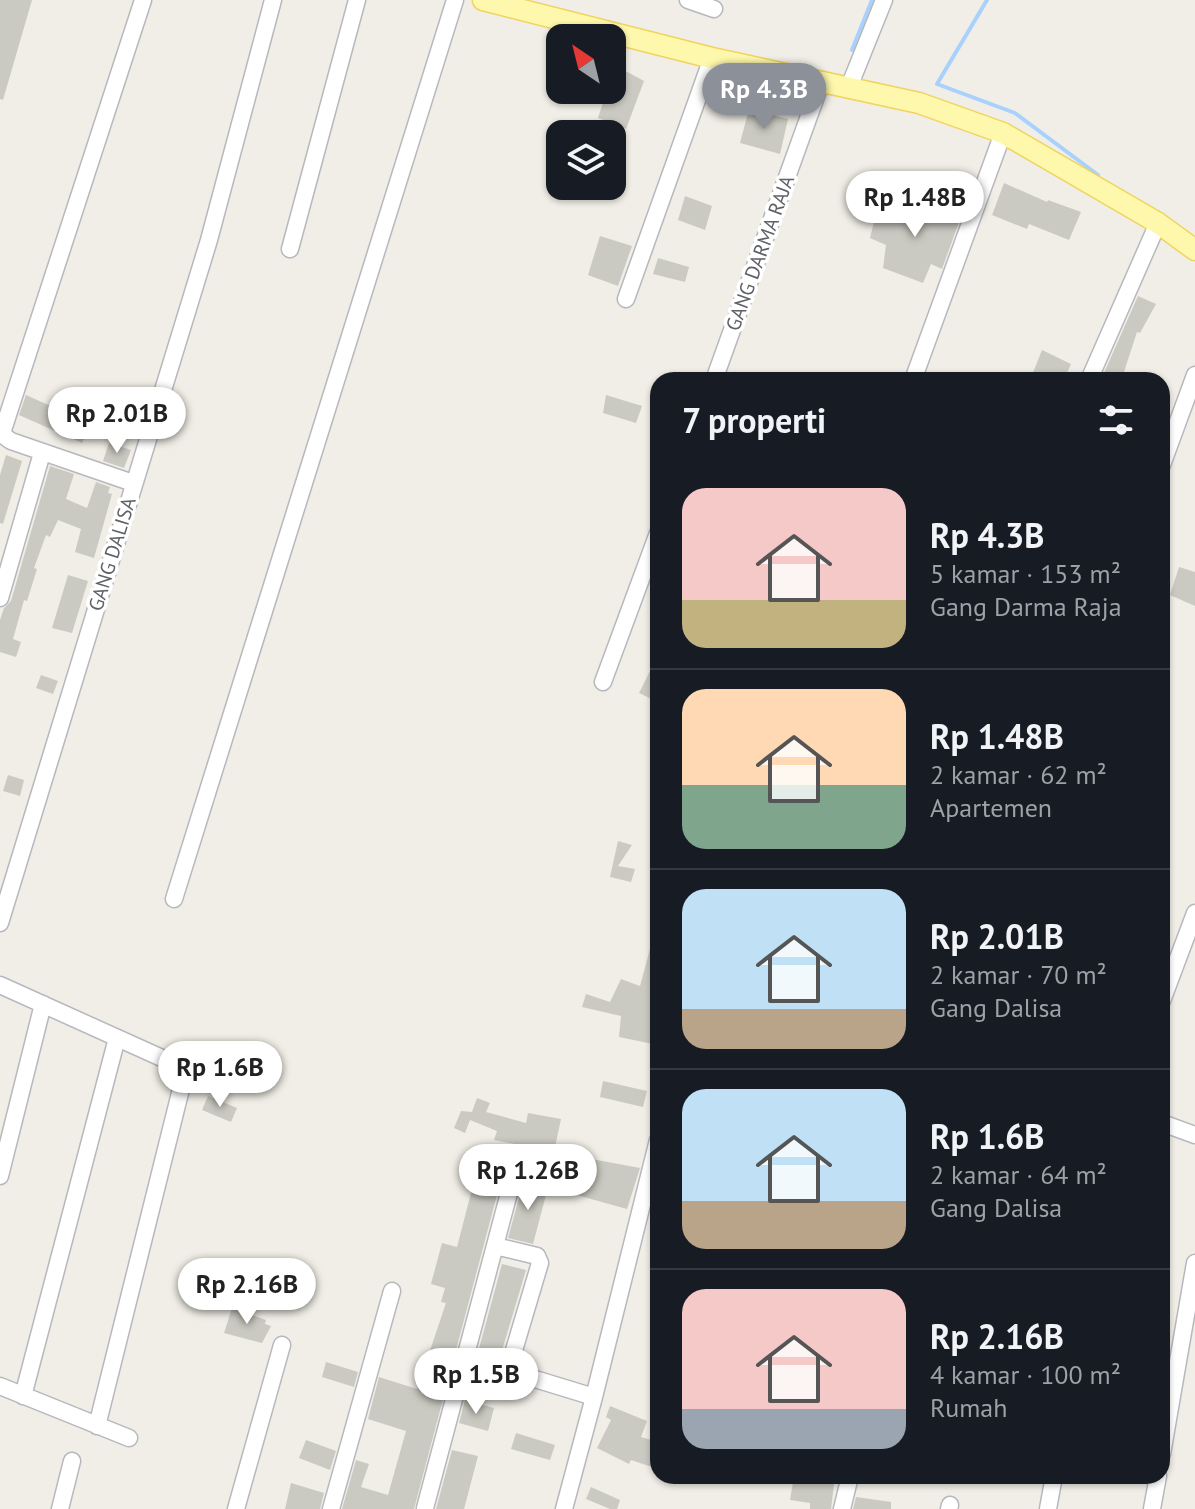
<!DOCTYPE html>
<html lang="id">
<head>
<meta charset="utf-8">
<style>
	:root { --surface:#171b24; --page:#242831; --text:#f1f3f6; --muted:#9ea1a6; --line:#363941; --accent:#8c9099 }
	body { margin:0; font-family:"PT Sans",sans-serif; background:var(--page); color:var(--text); height:100vh; display:flex; flex-direction:column; font-size:30px; white-space:nowrap }
	* { box-sizing:border-box; margin:0 }
	p { font-size:26px; color:var(--muted) }
	.icon { flex:none; width:44px; height:44px; fill:none; stroke:currentColor; stroke-width:2; stroke-linecap:round; stroke-linejoin:round }
	.map { position:relative; flex:1; overflow:hidden }
	.details { position:absolute; left:650px; top:372px; width:520px; height:1112px; display:flex; flex-direction:column; background:var(--surface); border-radius:24px; box-shadow:0 2px 6px #0004 }
	.details>* { flex:none }
	.needle { width:52px; rotate:325deg }
	.tools { position:absolute; left:546px; top:24px; display:grid; gap:16px }
	.tools a { display:grid; place-items:center; width:80px; height:80px; border-radius:16px; background:var(--surface); box-shadow:0 2px 6px #0004; font-size:40px }
	.price { position:absolute; translate:-50% -68px; padding:0 18px; border-radius:28px; background:#fff; color:#222; font-size:26px; line-height:52px; filter:drop-shadow(0 2px 4px #0008) }
	.price::after { content:''; position:absolute; left:50%; top:48px; width:24px; height:18px; margin-left:-12px; background:inherit; clip-path:polygon(0 0,100% 0,50% 100%) }
	.price.selected { background:var(--accent); color:#fff }
	ul { padding:0; list-style:none }
	li { display:flex; align-items:center; gap:24px; height:200px; padding:0 32px }
	li+li { border-top:2px solid var(--line) }
	li span { display:grid; place-items:center; flex:none; width:224px; height:160px; border-radius:24px; color:#555 }
	li>.icon { margin-inline-start:auto }
	span .icon { width:96px; height:96px; fill:#fffc; stroke-width:1 }
	li b { font-size:34px }
	h2 { display:flex; justify-content:space-between; align-items:center; height:96px; padding:0 32px; font-size:34px }
	.map>svg:first-child { display:block }
	.lines { fill:none; stroke-linecap:round; stroke-linejoin:round }
	.stream { stroke:#a8d1fe; stroke-width:4 }
	.building { fill:#cbcac2 }
	.minor-casing { stroke:#b6b8bd; stroke-width:19 }
	.major-casing { stroke:#f0d45f; stroke-width:23 }
	.minor { stroke:#fff; stroke-width:16 }
	.major { stroke:#fef8ad; stroke-width:20 }
	.labels { text-anchor:middle; dominant-baseline:central; stroke-width:7; stroke-linejoin:round; paint-order:stroke }
	.street-label { font-size:20px; fill:#5e6166; stroke:#fff }
</style>
</head>
<body>
<div class="map">
<svg width="1195" height="1509" viewBox="0 0 1195 1509">
	<rect width="100%" height="100%" fill="#f0eee6"/>
	<g class="lines">
		<!-- stream -->
		<path class="stream" d="M987 0 937 84 1015 113 1098 175
			M852 50 872 0"/>
	</g>
	<!-- building -->
	<path class="building" d="M0 0H32L3 100 0 99Z
		M616 66 644 81 626 129 598 118 607 90H612V77Z
		M749 109 788 119 780 154 740 143Z
		M1004 183 1047 202 1048 200 1081 212 1069 240 1029 224 1027 229 992 215Z
		M685 196 712 206 705 230 678 220Z
		M937 202 963 211 942 269 931 264 923 283 883 268 886 245 870 238 875 218 871 216 877 203 928 223Z
		M600 236 632 246 618 286 588 275Z
		M658 258 689 267 685 282 653 274Z
		M1138 296 1156 304 1140 333 1137 332 1122 378 1104 373Z
		M1042 350 1071 364 1064 380H1030Z
		M26 395 91 424 82 443 19 415Z
		M606 395 642 406 636 423 603 413Z
		M109 443 131 450 124 468 103 461Z
		M6 455 22 461 3 524 0 523V475Z
		M50 466 74 474 66 499 87 508 96 482 110 487 108 493 112 494 94 558 75 552 81 529 58 520 50 537 46 535 34 568 37 569 27 601 24 600 13 639 21 642 16 657 0 652V620L4 608 11 601Z
		M1179 567 1195 572V606L1170 595Z
		M68 575 88 581 72 633 52 628Z
		M658 655V702L639 693Z
		M41 675 58 681 53 694 36 688Z
		M8 775 24 780 20 796 3 791Z
		M618 841 632 845 618 866 635 869 631 882 610 877Z
		M654 934 658 935V1045L619 1037 621 1016 582 1007 586 994 610 1002 621 979 640 986Z
		M603 1081 647 1091 643 1107 600 1097Z
		M208 1096 237 1108 231 1122 202 1110Z
		M477 1098 490 1103 486 1112 526 1123 528 1113 561 1119 554 1152 494 1140 497 1131 470 1120 465 1133 454 1128 461 1111 472 1112Z
		M565 1154 640 1168 627 1209 555 1189Z
		M477 1170 502 1176 414 1509H342L356 1460 369 1464 361 1487 388 1495 406 1431 368 1419 379 1377 417 1389 446 1303 441 1302 445 1288 431 1284 442 1243 457 1247Z
		M525 1176 547 1191 533 1244 508 1238Z
		M502 1264 526 1270 498 1364 500 1373 474 1367Z
		M232 1308 266 1320 265 1324 271 1326 262 1343 224 1333Z
		M326 1362 358 1372 354 1387 322 1377Z
		M465 1400 494 1408 488 1431 459 1423Z
		M610 1406 647 1421 641 1437 658 1442V1469L631 1460 629 1464 597 1448 611 1420 606 1417Z
		M516 1433 555 1445 550 1460 511 1449Z
		M306 1440 336 1451 330 1470 299 1458Z
		M452 1450 478 1456 464 1509H436Z
		M794 1476H835L831 1509H810V1503L790 1500Z
		M291 1483 324 1493 320 1509H285Z
		M591 1487 620 1500 617 1509H610L586 1499Z
		M856 1497 891 1502V1509H853Z"/>
	<g class="lines">
		<!-- minor casing -->
		<g class="minor-casing">
			<path id="minor" d="M688 0 714 9
				M849 87 884 0
				M290 249 357 0
				M626 299 712 58
				M714 380 822 80
				M913 380 1003 133
				M1089 380 1158 223
				M1162 465 1195 375
				M133 483 11 441 4 436 3 430 143 0
				M0 598 42 453
				M603 682 658 533
				M174 899 455 0
				M0 923 209 240 273 0
				M0 985 164 1059 179 1068 184 1077 97 1426
				M1162 1001 1195 913
				M1162 1123 1195 1135
				M0 1176 43 1004
				M495 1246 537 1256 540 1263 509 1367 512 1372 594 1397
				M0 1386 129 1438
				M23 1396 117 1038
				M1162 1454 1195 1263
				M425 1508 517 1163
				M60 1509 72 1461
				M236 1509 282 1345
				M331 1509 392 1291
				M564 1509 594 1397 658 1140
				M842 1509 850 1476
				M949 1509 950 1505
				M1048 1509 1054 1476
				M1152 1509 1158 1476"/>
		</g>
		<!-- major casing -->
		<g class="major-casing">
			<path id="major" d="M483 0 712 58 919 103 1003 133 1158 223 1195 250"/>
		</g>
		<!-- minor -->
		<use href="#minor" class="minor"/>
		<!-- major -->
		<use href="#major" class="major"/>
	</g>
	<g class="labels">
		<!-- street labels -->
		<g class="street-label">
			<text transform="translate(760 253) rotate(-70)">GANG DARMA RAJA</text>
			<text transform="translate(112 554) rotate(-73)">GANG DALISA</text>
		</g>
	</g>
</svg>
<div class="tools">
<a><svg class="needle" viewBox="-14 -14 28 28"><path d="M0-13l5 13h-10z" fill="#e53935"/><path d="M0 13l5-13h-10z" fill="#9ea1a6"/></svg></a>
<a><svg class="icon" aria-label="layers" viewBox="0 0 24 24"><path d="M12 4l9 5-9 5-9-5zM3 14l9 5 9-5"/></svg></a>
</div>
<b class="price selected" style="left:764px;top:131px">Rp 4.3B</b>
<b class="price" style="left:915px;top:239px">Rp 1.48B</b>
<b class="price" style="left:117px;top:455px">Rp 2.01B</b>
<b class="price" style="left:220px;top:1109px">Rp 1.6B</b>
<b class="price" style="left:528px;top:1212px">Rp 1.26B</b>
<b class="price" style="left:247px;top:1326px">Rp 2.16B</b>
<b class="price" style="left:476px;top:1416px">Rp 1.5B</b>
<section class="details">
<h2>7 properti<svg class="icon" aria-label="filters" viewBox="0 0 24 24"><path d="M4 7h16M4 17h16"/><circle cx="9" cy="7" r="2"/><circle cx="15" cy="17" r="2"/></svg></h2>
<ul>
<li><span style="background:linear-gradient(#f6c9c9 70%,#c2b280 0)"><svg class="icon" aria-label="home" viewBox="0 0 24 24"><path d="M3 11l9-7 9 7M6 9v11h12V9"/></svg></span><div><b>Rp 4.3B</b><p>5 kamar · 153 m²</p><p>Gang Darma Raja</p></div></li>
<li><span style="background:linear-gradient(#ffd9b3 60%,#7fa58c 0)"><svg class="icon" aria-label="home" viewBox="0 0 24 24"><path d="M3 11l9-7 9 7M6 9v11h12V9"/></svg></span><div><b>Rp 1.48B</b><p>2 kamar · 62 m²</p><p>Apartemen</p></div></li>
<li><span style="background:linear-gradient(#bfe0f5 75%,#b9a48a 0)"><svg class="icon" aria-label="home" viewBox="0 0 24 24"><path d="M3 11l9-7 9 7M6 9v11h12V9"/></svg></span><div><b>Rp 2.01B</b><p>2 kamar · 70 m²</p><p>Gang Dalisa</p></div></li>
<li><span style="background:linear-gradient(#bfe0f5 70%,#b9a48a 0)"><svg class="icon" aria-label="home" viewBox="0 0 24 24"><path d="M3 11l9-7 9 7M6 9v11h12V9"/></svg></span><div><b>Rp 1.6B</b><p>2 kamar · 64 m²</p><p>Gang Dalisa</p></div></li>
<li><span style="background:linear-gradient(#f6c9c9 75%,#9aa5b1 0)"><svg class="icon" aria-label="home" viewBox="0 0 24 24"><path d="M3 11l9-7 9 7M6 9v11h12V9"/></svg></span><div><b>Rp 2.16B</b><p>4 kamar · 100 m²</p><p>Rumah</p></div></li>
</ul>
</section>
</div>
</body>
</html>
